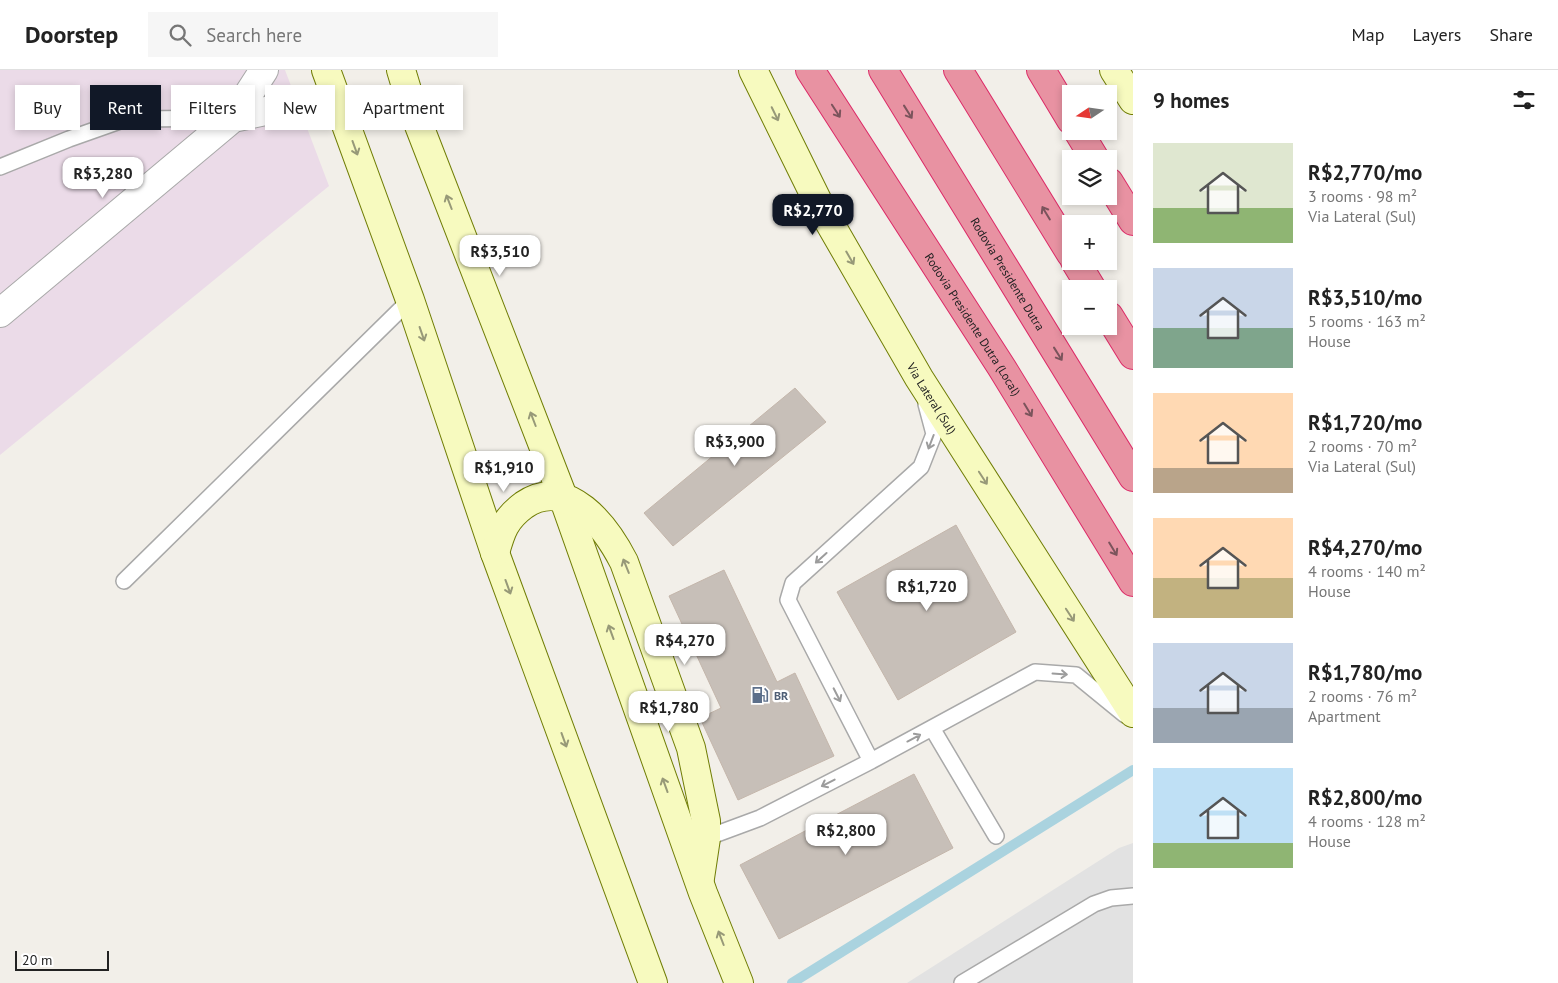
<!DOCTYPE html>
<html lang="en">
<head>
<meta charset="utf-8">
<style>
	:root { --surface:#fff; --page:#f6f6f6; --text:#222; --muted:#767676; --line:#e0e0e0; --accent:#111827 }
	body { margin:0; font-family:"PT Sans",sans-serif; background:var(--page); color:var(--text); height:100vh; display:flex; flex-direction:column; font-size:19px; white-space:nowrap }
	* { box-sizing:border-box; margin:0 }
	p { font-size:16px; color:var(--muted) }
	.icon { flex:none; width:28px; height:28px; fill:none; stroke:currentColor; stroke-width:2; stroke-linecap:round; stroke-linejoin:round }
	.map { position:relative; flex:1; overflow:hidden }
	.side { display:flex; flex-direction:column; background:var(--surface); width:425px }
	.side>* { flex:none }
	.banner { position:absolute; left:15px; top:15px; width:475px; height:45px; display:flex; gap:10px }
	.needle { width:32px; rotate:257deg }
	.buttons { position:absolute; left:1062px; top:15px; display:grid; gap:10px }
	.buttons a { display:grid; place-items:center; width:55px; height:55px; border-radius:0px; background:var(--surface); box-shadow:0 2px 8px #0003; font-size:25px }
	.scale { position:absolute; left:15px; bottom:12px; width:94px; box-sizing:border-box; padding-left:5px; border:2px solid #222; border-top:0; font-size:14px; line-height:18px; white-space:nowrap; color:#222; -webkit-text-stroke:4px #fff; paint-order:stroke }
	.price { position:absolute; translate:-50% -42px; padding:0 11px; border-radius:10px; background:#fff; color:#222; font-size:16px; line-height:32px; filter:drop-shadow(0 1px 2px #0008) }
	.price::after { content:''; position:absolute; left:50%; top:30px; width:15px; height:11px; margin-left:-8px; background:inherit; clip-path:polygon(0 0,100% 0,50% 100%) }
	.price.current { background:var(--accent); color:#fff }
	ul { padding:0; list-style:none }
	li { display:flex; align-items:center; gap:15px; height:125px; padding:0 20px }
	li span { display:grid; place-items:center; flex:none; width:140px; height:100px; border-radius:0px; color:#555 }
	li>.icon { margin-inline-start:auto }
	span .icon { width:60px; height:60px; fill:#fffc; stroke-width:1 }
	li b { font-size:21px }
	h2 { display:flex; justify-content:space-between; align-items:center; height:60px; padding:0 20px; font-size:21px }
	.pill { padding:0 18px; border-radius:0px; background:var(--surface); box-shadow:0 2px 8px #0003; font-size:18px; line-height:45px }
	.pill.current { background:var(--accent); color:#fff }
	header { display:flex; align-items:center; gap:30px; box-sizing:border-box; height:70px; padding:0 25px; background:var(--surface); border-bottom:1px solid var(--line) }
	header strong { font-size:24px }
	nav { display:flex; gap:28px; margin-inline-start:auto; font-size:18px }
	.search { width:350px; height:45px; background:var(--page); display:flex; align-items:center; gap:12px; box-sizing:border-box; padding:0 18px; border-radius:0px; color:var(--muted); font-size:19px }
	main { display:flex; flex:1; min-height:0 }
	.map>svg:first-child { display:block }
	.industrial { fill:#ebdbe8 }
	.parking { fill:#e2e2e2 }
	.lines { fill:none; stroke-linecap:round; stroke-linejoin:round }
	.stream { stroke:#aad3df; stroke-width:10 }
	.building { fill:#c7bfb8; stroke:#c4b6ab }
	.service-casing { stroke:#a9a9a9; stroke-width:18 }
	.tertiary-casing { stroke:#a9a9a9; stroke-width:30 }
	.secondary-casing { stroke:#707d05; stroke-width:30 }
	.motorway-casing { stroke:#dc2a67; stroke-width:30 }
	.service { stroke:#fff; stroke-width:15 }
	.tertiary { stroke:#fff; stroke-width:28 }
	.secondary { stroke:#f7fabf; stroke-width:28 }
	.motorway { stroke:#e892a2; stroke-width:28 }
	.oneway { stroke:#7b545c }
	.oneway2 { stroke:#979978 }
	.oneway3 { stroke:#9c9c9c }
	.labels { text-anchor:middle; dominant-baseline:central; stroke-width:4.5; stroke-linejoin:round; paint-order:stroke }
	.street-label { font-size:12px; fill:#222; stroke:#fff }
	.service-label { font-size:12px; font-weight:bold; fill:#4e5e75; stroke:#fff; text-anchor:start }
</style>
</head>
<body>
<header>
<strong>Doorstep</strong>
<div class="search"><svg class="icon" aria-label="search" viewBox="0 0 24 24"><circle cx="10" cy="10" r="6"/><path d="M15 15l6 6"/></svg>Search here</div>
<nav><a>Map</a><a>Layers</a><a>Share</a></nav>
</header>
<main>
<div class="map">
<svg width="1133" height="913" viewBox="0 0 1133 913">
	<rect width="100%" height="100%" fill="#f2efe9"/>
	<!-- industrial -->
	<path class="industrial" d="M0 0H285L329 116 0 385Z"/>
	<!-- parking -->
	<path class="parking" d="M1133 773V913H907L1119 778Z"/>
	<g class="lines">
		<!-- stream -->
		<path class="stream" d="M792 913 1133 700"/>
	</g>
	<!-- building -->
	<path class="building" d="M795 318 826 352 673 476 644 443Z
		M956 455 1016 562 898 630 837 522Z
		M724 500 777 612 795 603 834 686 738 730 700 648 721 638 669 526Z
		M914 704 953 778 779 869 740 795Z"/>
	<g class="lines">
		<!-- service casing -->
		<g class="service-casing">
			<path id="service" d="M0 97 69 69 120 51 140 49 231 48
				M124 511 410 230
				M932 658 996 766
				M871 691 788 530 793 513 921 397 934 364 926 334
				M706 768 760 748 871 691 1035 602 1076 605 1125 645
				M962 913 1094 834 1111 828 1133 826"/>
		</g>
		<!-- tertiary casing -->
		<g class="tertiary-casing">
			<path id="tertiary" d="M233 48 336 26
				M0 243 233 48 264 0"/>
		</g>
		<!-- secondary casing -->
		<g class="secondary-casing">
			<g id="secondary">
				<path d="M326 0 410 230 495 483 653 913"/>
				<path d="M401 0 413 40 563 427 703 823 739 913"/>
				<path id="s1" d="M753 0 821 138 919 308 1133 643"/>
				<path d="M1114 0 1133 30"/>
				<path d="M495 483C501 461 505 449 524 435 568 405 606 457 624 492L691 678 706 751V768L700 808"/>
			</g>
		</g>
		<!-- motorway casing -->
		<g class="motorway-casing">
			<g id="motorway">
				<path id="s2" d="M810 0 1002 298 1133 512"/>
				<path id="s3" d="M883 0 1133 407"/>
				<path d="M958 0 1071 184"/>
				<path d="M1041 0 1071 50"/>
				<path d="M1078 61 1095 89"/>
				<path d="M1109 112 1133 151"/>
				<path d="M1075 191 1092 219"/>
				<path d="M1109 246 1133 285"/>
			</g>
		</g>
		<!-- service -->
		<use href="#service" class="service"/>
		<!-- tertiary -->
		<use href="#tertiary" class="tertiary"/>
		<!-- secondary -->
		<use href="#secondary" class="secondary"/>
		<!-- motorway -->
		<use href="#motorway" class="motorway"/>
	</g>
	<!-- one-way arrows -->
	<defs><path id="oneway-shaft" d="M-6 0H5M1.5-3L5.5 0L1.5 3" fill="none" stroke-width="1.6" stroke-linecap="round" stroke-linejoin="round" transform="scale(1.25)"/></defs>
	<g class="oneway">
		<use href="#oneway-shaft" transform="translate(836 41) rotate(57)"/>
		<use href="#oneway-shaft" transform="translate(908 42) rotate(58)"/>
		<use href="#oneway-shaft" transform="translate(1046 143) rotate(-121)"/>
		<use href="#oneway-shaft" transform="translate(1058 284) rotate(58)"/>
		<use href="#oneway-shaft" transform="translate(1028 340) rotate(59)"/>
		<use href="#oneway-shaft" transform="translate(1113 479) rotate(59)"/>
	</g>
	<g class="oneway2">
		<use href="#oneway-shaft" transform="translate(775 44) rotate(64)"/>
		<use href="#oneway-shaft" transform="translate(355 78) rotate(70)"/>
		<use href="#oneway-shaft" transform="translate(449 132) rotate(-111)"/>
		<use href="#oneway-shaft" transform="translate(850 188) rotate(60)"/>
		<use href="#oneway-shaft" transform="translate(422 264) rotate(71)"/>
		<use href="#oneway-shaft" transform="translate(533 349) rotate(-111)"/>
		<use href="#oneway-shaft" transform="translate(983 408) rotate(57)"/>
		<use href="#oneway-shaft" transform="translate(626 496) rotate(-112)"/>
		<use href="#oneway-shaft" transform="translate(508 517) rotate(70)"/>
		<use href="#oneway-shaft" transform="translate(1070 545) rotate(57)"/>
		<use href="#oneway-shaft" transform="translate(611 562) rotate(-110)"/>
		<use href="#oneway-shaft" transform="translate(564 670) rotate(70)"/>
		<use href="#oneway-shaft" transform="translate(665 715) rotate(-110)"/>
		<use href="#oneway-shaft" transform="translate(721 868) rotate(-111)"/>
	</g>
	<g class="oneway3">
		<use href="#oneway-shaft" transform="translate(931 372) rotate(111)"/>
		<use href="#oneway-shaft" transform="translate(821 488) rotate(138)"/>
		<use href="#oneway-shaft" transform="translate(1060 604) rotate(4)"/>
		<use href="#oneway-shaft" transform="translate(837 625) rotate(63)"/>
		<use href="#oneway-shaft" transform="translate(914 668) rotate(-28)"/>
		<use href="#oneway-shaft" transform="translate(828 713) rotate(153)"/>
	</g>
	<!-- icons -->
	<defs>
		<g id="fuel-bare" transform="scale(1.35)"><path d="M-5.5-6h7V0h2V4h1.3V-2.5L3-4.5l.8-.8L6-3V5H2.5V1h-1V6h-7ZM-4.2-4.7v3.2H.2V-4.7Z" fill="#5c6f8a" stroke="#fff" stroke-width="2.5" paint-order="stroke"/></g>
	</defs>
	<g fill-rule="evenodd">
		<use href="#fuel-bare" x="760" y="625"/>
	</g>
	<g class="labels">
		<!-- street labels -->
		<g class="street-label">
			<text stroke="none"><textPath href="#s3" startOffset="239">Rodovia Presidente Dutra</textPath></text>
			<text stroke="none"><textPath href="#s2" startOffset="302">Rodovia Presidente Dutra (Local)</textPath></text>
			<text stroke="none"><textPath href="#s1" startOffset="374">Via Lateral (Sul)</textPath></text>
		</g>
		<!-- service labels -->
		<g class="service-label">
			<text x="774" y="625">BR</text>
		</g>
	</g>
</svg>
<div class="buttons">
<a><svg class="needle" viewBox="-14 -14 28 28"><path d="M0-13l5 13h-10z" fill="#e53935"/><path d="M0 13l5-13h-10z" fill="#767676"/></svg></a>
<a><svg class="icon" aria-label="layers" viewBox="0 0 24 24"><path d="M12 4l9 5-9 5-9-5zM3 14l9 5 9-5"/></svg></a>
<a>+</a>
<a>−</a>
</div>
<div class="scale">20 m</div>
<b class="price" style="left:103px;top:129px">R$3,280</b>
<b class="price current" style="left:813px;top:166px">R$2,770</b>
<b class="price" style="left:500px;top:207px">R$3,510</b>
<b class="price" style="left:735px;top:397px">R$3,900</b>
<b class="price" style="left:504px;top:423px">R$1,910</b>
<b class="price" style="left:927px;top:542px">R$1,720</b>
<b class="price" style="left:685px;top:596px">R$4,270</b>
<b class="price" style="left:669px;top:663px">R$1,780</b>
<b class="price" style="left:846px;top:786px">R$2,800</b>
<div class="banner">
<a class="pill">Buy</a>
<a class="pill current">Rent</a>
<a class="pill">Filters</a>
<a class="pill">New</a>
<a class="pill">Apartment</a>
</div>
</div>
<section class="side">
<h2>9 homes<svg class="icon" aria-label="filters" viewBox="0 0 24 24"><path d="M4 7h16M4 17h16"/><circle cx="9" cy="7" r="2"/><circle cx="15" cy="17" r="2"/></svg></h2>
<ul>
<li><span style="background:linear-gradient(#dfe7d0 65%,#8fb573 0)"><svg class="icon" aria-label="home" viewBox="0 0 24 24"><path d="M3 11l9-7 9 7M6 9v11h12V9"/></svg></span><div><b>R$2,770/mo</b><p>3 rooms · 98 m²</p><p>Via Lateral (Sul)</p></div></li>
<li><span style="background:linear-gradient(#c9d6e8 60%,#7fa58c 0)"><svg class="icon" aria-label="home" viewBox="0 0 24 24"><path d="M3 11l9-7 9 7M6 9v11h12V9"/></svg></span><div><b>R$3,510/mo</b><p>5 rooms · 163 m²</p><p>House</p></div></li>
<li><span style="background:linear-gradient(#ffd9b3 75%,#b9a48a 0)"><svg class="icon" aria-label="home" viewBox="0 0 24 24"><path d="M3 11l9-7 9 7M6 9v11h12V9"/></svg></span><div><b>R$1,720/mo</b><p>2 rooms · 70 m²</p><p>Via Lateral (Sul)</p></div></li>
<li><span style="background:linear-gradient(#ffd9b3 60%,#c2b280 0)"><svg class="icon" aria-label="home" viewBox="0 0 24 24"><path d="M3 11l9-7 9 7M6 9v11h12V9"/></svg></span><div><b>R$4,270/mo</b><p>4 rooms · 140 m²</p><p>House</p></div></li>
<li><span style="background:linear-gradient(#c9d6e8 65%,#9aa5b1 0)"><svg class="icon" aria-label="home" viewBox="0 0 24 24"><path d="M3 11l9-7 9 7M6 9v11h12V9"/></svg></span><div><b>R$1,780/mo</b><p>2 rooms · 76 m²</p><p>Apartment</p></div></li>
<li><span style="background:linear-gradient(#bfe0f5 75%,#8fb573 0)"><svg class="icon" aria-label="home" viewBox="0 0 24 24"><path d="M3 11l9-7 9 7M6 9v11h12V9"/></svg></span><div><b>R$2,800/mo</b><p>4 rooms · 128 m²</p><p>House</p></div></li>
</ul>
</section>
</main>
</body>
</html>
